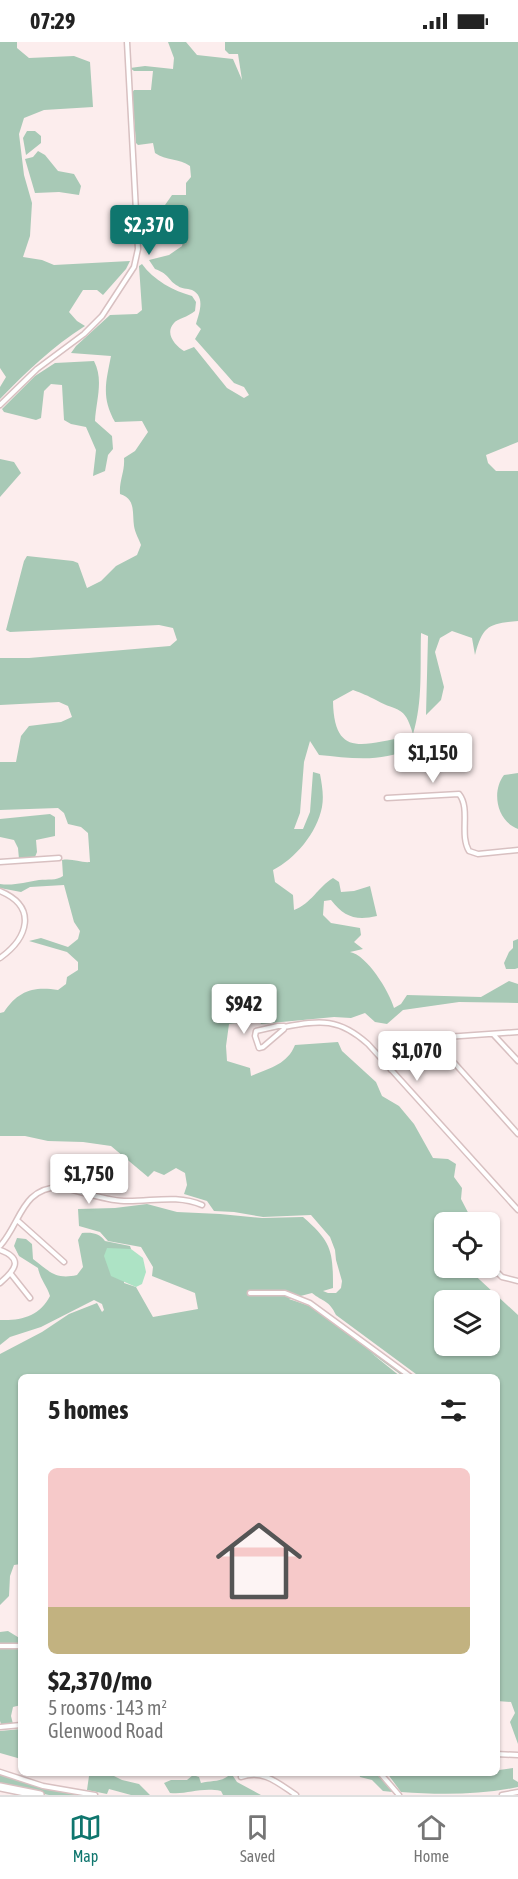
<!DOCTYPE html>
<html lang="en">
<head>
<meta charset="utf-8">
<style>
	:root { --surface:#fff; --page:#f6f6f6; --text:#222; --muted:#767676; --line:#e0e0e0; --accent:#0f766e }
	body { margin:0; font-family:"Asap Condensed",sans-serif; background:var(--page); color:var(--text); height:100vh; display:flex; flex-direction:column; font-size:22px; white-space:nowrap }
	* { box-sizing:border-box; margin:0 }
	p { font-size:20px; color:var(--muted) }
	.icon { flex:none; width:33px; height:33px; fill:none; stroke:currentColor; stroke-width:2; stroke-linecap:round; stroke-linejoin:round }
	.map { position:relative; flex:1; overflow:hidden }
	.side { position:absolute; left:18px; top:1332px; width:482px; height:402px; display:flex; flex-direction:column; background:var(--surface); border-radius:9px; box-shadow:0 2px 4px #0004 }
	.side>* { flex:none }
	.fabs { position:absolute; left:434px; top:1170px; display:grid; gap:12px }
	.fabs a { display:grid; place-items:center; width:66px; height:66px; border-radius:9px; background:var(--surface); box-shadow:0 2px 4px #0004; font-size:30px }
	.price { position:absolute; translate:-50% -51px; padding:0 14px; border-radius:6px; background:#fff; color:#222; font-size:20px; line-height:39px; filter:drop-shadow(0 2px 3px #0008) }
	.price::after { content:''; position:absolute; left:50%; top:36px; width:18px; height:14px; margin-left:-9px; background:inherit; clip-path:polygon(0 0,100% 0,50% 100%) }
	.price.selected { background:var(--accent); color:#fff }
	ul { padding:0; list-style:none }
	li { display:grid; align-content:center; gap:12px; height:318px; padding:0 30px }
	li span { display:grid; place-items:center; height:186px; border-radius:9px; color:#555 }
	li>.icon { margin-inline-start:auto }
	span .icon { width:108px; height:108px; fill:#fffc; stroke-width:1 }
	li b { font-size:26px }
	h2 { display:flex; justify-content:space-between; align-items:center; height:72px; padding:0 30px; font-size:26px }
	.status { display:flex; justify-content:space-between; align-items:center; height:42px; padding:0 30px; background:var(--surface); direction:ltr }
	.status svg { height:16px; fill:currentColor }
	.tabs { display:flex; justify-content:space-around; align-items:center; height:84px; border-top:2px solid var(--line); background:var(--surface); font-size:16px; color:var(--muted) }
	.tabs a { display:grid; justify-items:center; gap:3px }
	.tabs .selected { color:var(--accent) }
	.map>svg:first-child { display:block }
	.green { fill:#a8c9b6; fill-rule:evenodd }
	.water { fill:#ade3c5 }
	.lines { fill:none; stroke-linecap:round; stroke-linejoin:round }
	.minor-casing { stroke:#d8c0c1; stroke-width:7 }
	.highway-casing { stroke:#d8c0c1; stroke-width:10 }
	.minor { stroke:#fff; stroke-width:4 }
	.highway { stroke:#fff; stroke-width:7 }
</style>
</head>
<body>
<div class="status"><b>07:29</b><svg viewBox="0 0 49 12"><path d="M0 12V9h3v3zM5 12V6h3v6zM10 12V3h3v9zM15 12V0h3v12zM26 1h20v11H26zM47 4h2v5h-2z"/></svg></div>
<div class="map">
<svg width="518" height="1753" viewBox="0 0 518 1753">
	<rect width="100%" height="100%" fill="#fceded"/>
	<!-- green -->
	<path class="green" d="M0 0H17V6L29 16 74 14 90 20 93 65 44 68 24 76 19 92 24 133 32 161 30 194 23 215 42 218 54 223 130 219 126 227 103 253 97 248H83L69 270 77 279 85 284C52 305 27 329 0 357V345L6 335 0 326Z
		M168 0H186L197 13 233 17 242 38 238 12H229L225 8V0H518V400L486 413 488 421 496 429H518V579C489 582 483 583 475 613L472 596 452 589 440 596 435 610 444 645 441 658 426 673 428 594 421 591C420 624 423 660 413 692 404 662 399 671 376 658 368 654 362 651 353 648L333 659C334 717 364 702 406 695L410 706C383 721 350 716 319 713L310 699 304 720 300 771 294 787H303L310 770 313 730 320 732C322 743 324 754 322 765 317 791 295 817 273 828L275 840 293 853 294 868C311 862 318 845 333 836L339 840 341 850 354 849 370 844 377 874C356 879 344 875 331 858L324 859 323 873 331 881 360 886 361 893 354 900 363 907 350 910C367 913 389 949 394 966L401 962 407 953 481 955 509 939 518 942V961L459 960 403 968 387 982 375 980 365 971 351 976 334 975 261 982 259 978 229 982 226 1004 227 1019 250 1026 251 1034C269 1026 287 1023 295 1003L338 1000 342 1009 376 1040 382 1054 399 1064 414 1082 433 1116 448 1117 456 1122 454 1135 462 1146 461 1157 473 1180H444V1226H467L518 1273V1702L510 1680 515 1671 511 1660 497 1659 496 1335H420L336 1273C329 1258 323 1260 312 1251L289 1257 316 1266 409 1335H404L370 1310 401 1335H21V1522L14 1523 10 1534 9 1554 0 1563V1312L42 1290 69 1272 97 1261 102 1270 104 1268 102 1262 94 1258 41 1285 10 1295 0 1303V1278C21 1279 40 1274 50 1254 47 1244 40 1237 38 1226L19 1214 14 1204 17 1196 26 1197 32 1202 33 1217C49 1229 55 1238 77 1233L83 1225 78 1198 82 1191C92 1190 99 1191 105 1199L130 1204 131 1207H124V1241L136 1245 153 1275 198 1267 195 1251 152 1234 153 1225 141 1205 108 1199 100 1190 79 1184 78 1167 115 1166 147 1162 177 1170 220 1172 262 1176 303 1175C332 1200 333 1209 333 1246L323 1249 328 1251H336L341 1246 342 1239 336 1218 335 1208 330 1195 311 1173 263 1175 234 1170 214 1169 207 1159 184 1152 187 1143 185 1131 176 1126 164 1133 154 1129 148 1135 111 1104 83 1100 48 1099 25 1094H0V971L4 970C18 949 33 944 58 948L66 942 67 935 78 928V920L67 910 29 899 41 896 68 905 78 897 80 889 74 880 64 843 30 845 21 850 0 846V842C14 844 25 840 39 838 48 837 56 839 63 834L62 818C72 816 81 821 90 820L88 791 81 785 68 782 64 771 58 766 0 768V720H16L21 694 29 684 61 680 72 675 68 664 59 660 0 663V616H29L170 604 177 598 173 586 159 583 10 590 6 588 24 519 27 514 73 519 78 521 87 546 101 539 116 524 137 513 141 503C139 497 135 491 134 484 132 470 136 457 120 452 119 438 125 430 124 416L135 409 148 390 142 379 115 380C101 355 106 340 111 314L71 311 76 304 110 273 137 272 142 268 139 224 142 222C153 238 174 249 192 254L196 260 195 269C188 275 177 277 174 281 164 292 176 304 184 309L194 305 227 346 244 356 249 353 244 345 234 341 195 297 201 287 196 282C199 271 206 255 192 248 187 246 181 247 178 244 167 238 171 233 155 227L149 218 169 213 182 204 185 191 168 189 165 163 172 153H186V141L191 135 190 124C179 116 166 119 155 111L153 101 138 103 136 101 132 51 134 48H151L153 29H134L130 26 145 24 173 27 174 16ZM444 1258H489V1304H444Z
		M27 89H35L41 94V101L26 113 23 96Z
		M38 109 45 113 58 129 74 132 81 144 79 153 59 150 35 151 25 117 33 115Z
		M94 319C104 338 96 359 95 379L112 394 113 407 108 413 105 429 93 434 96 408 86 385 71 382 64 378 62 343 51 342 44 349 41 376 36 378 4 370 2 367 35 334 55 321Z
		M0 417 14 420 21 431 0 455Z
		M518 731V787C497 779 491 750 504 733Z
		M50 772 55 775V794L36 798 37 810 35 815 19 817 18 806 14 798 0 795V777Z
		M518 897V926L515 927H506L504 921 509 910 513 906V899Z
		M8 1589 21 1597V1663L13 1665 11 1674 13 1682H1L0 1679V1590Z
		M21 1687V1717L0 1711V1689Z
		M513 1726V1737L518 1740V1745C480 1753 440 1753 401 1750L387 1731 493 1732 499 1728Z
		M0 1731 47 1746 88 1753H49L0 1743Z
		M75 1731H108L122 1738 139 1742 150 1753H131L109 1747 107 1752 87 1748 89 1734 74 1733Z
		M231 1731 237 1740 261 1753H223L221 1749C200 1745 187 1753 170 1751L164 1741 171 1738H187L193 1733 199 1735 201 1741C212 1738 223 1741 231 1731Z
		M359 1731H376L393 1750 383 1749 372 1738 360 1735Z"/>
	<!-- water -->
	<path class="water" d="M107 1206 131 1207 143 1216 146 1230 142 1242 136 1245 111 1234 104 1214Z"/>
	<g class="lines">
		<!-- minor casing -->
		<g class="minor-casing">
			<path id="minor" d="M0 363 37 327 84 292 102 274 134 225 138 207 127 0
				M387 756 459 752C471 767 459 792 469 809L478 812 518 808
				M0 820 59 816
				M0 849C38 865 28 896 0 916
				M278 984H284V987L263 1005 259 1006 255 994 256 989Z
				M284 985C321 978 339 976 368 1002L518 1168
				M493 992 518 1019
				M432 996 518 1092
				M391 1028 423 1000 432 996 518 990
				M17 1178 64 1220
				M0 1204C21 1181 21 1146 60 1145 81 1149 103 1158 124 1159 151 1160 176 1152 202 1163
				M0 1208C25 1217 14 1229 0 1241
				M489 1222 502 1235 518 1239
				M11 1232 30 1256
				M250 1251H285L310 1261 411 1335
				M0 1604H21
				M0 1685 21 1683
				M496 1712 518 1713
				M0 1730 43 1744 95 1753
				M380 1731 399 1753
				M241 1735C263 1727 278 1741 296 1753
				M502 1753 518 1750"/>
		</g>
		<!-- highway casing -->
		<g class="highway-casing">
			<path id="highway" d="M0 1745 40 1753"/>
		</g>
		<!-- minor -->
		<use href="#minor" class="minor"/>
		<!-- highway -->
		<use href="#highway" class="highway"/>
	</g>
</svg>
<div class="fabs">
<a><svg class="icon" aria-label="locate" viewBox="0 0 24 24"><circle cx="12" cy="12" r="6"/><path d="M12 2v4M12 18v4M2 12h4M18 12h4"/></svg></a>
<a><svg class="icon" aria-label="layers" viewBox="0 0 24 24"><path d="M12 4l9 5-9 5-9-5zM3 14l9 5 9-5"/></svg></a>
</div>
<b class="price selected" style="left:149px;top:214px">$2,370</b>
<b class="price" style="left:433px;top:742px">$1,150</b>
<b class="price" style="left:244px;top:993px">$942</b>
<b class="price" style="left:417px;top:1040px">$1,070</b>
<b class="price" style="left:89px;top:1163px">$1,750</b>
<section class="side">
<h2>5 homes<svg class="icon" aria-label="filters" viewBox="0 0 24 24"><path d="M4 7h16M4 17h16"/><circle cx="9" cy="7" r="2"/><circle cx="15" cy="17" r="2"/></svg></h2>
<ul>
<li><span style="background:linear-gradient(#f6c9c9 75%,#c2b280 0)"><svg class="icon" aria-label="home" viewBox="0 0 24 24"><path d="M3 11l9-7 9 7M6 9v11h12V9"/></svg></span><div><b>$2,370/mo</b><p>5 rooms · 143 m²</p><p>Glenwood Road</p></div></li>
</ul>
</section>
</div>
<nav class="tabs">
<a class="selected"><svg class="icon" aria-label="map" viewBox="0 0 24 24"><path d="M3 6l6-2 6 2 6-2v14l-6 2-6-2-6 2zM9 4v14M15 6v14"/></svg>Map</a>
<a><svg class="icon" aria-label="saved" viewBox="0 0 24 24"><path d="M7 4h10v16l-5-4-5 4z"/></svg>Saved</a>
<a><svg class="icon" aria-label="home" viewBox="0 0 24 24"><path d="M3 11l9-7 9 7M6 9v11h12V9"/></svg>Home</a>
</nav>
</body>
</html>
